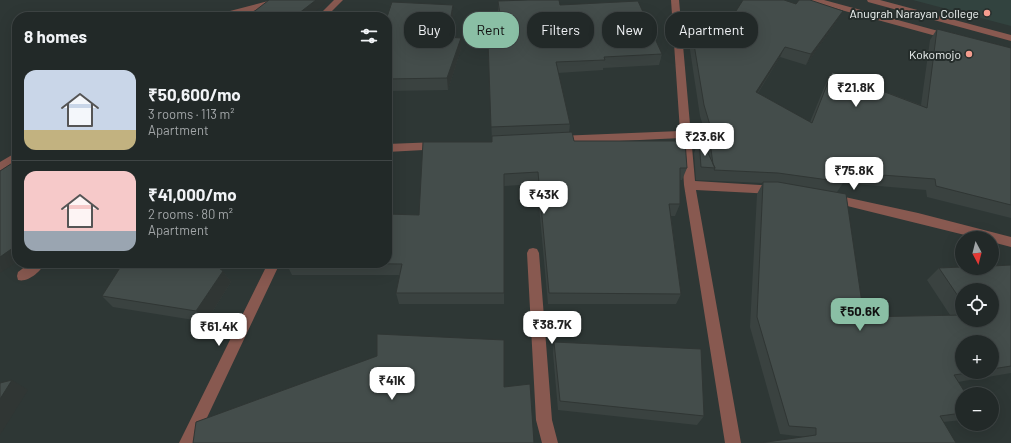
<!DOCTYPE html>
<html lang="en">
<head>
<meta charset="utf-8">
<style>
	:root { --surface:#222928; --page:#2a3130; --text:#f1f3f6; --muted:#a2a6a8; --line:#3f4545; --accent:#8abfa5 }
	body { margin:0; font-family:Barlow,sans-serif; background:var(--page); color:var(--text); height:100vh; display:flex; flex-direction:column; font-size:15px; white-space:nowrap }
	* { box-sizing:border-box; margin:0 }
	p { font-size:13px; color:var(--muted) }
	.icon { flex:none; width:22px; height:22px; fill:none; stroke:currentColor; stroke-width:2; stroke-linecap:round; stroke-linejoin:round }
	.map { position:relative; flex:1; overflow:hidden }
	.panel { position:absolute; left:12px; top:12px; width:380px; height:256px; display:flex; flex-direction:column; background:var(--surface); border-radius:16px; box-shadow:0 4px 16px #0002,0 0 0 1px var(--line) }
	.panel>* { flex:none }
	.hud { position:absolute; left:404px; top:12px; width:380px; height:36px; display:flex; gap:8px }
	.needle { width:26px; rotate:173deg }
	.controls { position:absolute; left:955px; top:231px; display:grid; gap:8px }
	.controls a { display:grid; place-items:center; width:44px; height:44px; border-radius:50%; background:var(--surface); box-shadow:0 4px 16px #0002,0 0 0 1px var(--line); font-size:20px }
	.price { position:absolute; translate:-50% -34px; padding:0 9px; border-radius:8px; background:#fff; color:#222; font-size:13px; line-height:26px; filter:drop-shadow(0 1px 2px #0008) }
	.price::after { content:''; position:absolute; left:50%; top:24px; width:12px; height:9px; margin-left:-6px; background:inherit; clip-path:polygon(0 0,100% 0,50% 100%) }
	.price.active { background:var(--accent); color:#111 }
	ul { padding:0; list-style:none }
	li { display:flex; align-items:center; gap:12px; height:100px; padding:0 12px }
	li+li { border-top:1px solid var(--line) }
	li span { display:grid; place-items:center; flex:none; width:112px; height:80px; border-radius:12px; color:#555 }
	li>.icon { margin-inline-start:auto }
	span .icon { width:48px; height:48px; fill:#fffc; stroke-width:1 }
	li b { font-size:17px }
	h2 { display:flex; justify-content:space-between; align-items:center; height:48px; padding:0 12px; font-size:17px }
	.tag { padding:0 14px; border-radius:16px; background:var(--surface); box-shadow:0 4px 16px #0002,0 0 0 1px var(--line); font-size:14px; line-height:36px }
	.tag.active { background:var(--accent); color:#111 }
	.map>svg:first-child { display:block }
	.built { fill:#32433f }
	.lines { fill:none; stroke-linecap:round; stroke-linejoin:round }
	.minor { fill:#885950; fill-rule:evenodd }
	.wall { fill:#3a4240; fill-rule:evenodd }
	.shaded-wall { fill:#303634 }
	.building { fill:#444d4b; stroke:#303634 }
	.poi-dot { fill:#f59d8e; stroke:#252d2b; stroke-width:1.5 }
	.labels { text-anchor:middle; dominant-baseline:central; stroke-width:4; stroke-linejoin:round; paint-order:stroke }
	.far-poi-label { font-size:12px; fill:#f1f6f5; stroke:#252d2b; text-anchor:end }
</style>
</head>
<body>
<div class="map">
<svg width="1011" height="443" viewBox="0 0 1011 443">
	<rect width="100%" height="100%" fill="#2e3735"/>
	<!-- built -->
	<path class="built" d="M913 0H1011V26Z"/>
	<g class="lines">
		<!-- minor -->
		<path class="minor" d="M272 0H285L284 2 233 17H223L230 11Z
			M334 0H343L326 17H317Z
			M671 0H679L695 181 776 186 780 187 782 190 780 193 776 194 696 190 741 443H725L684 185 681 138 558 144 554 143 553 140 554 137 558 136 680 131Z
			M811 0H824L953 35 954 37 950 40 947 39 812 2Z
			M867 0H880L1011 35V41L868 2Z
			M438 142 442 143 443 146 442 149 387 152V144Z
			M17 152V161L0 171V162Z
			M831 194 918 213 1011 237V247L992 242V238H977L827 201 825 198 827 195Z
			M533 248 537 249 539 253 552 420 558 443H542L536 420 527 253 529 249Z
			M30 263H45C41 271 28 283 18 280L17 276 18 272Z
			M268 263H280L195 443H179Z"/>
	</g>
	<!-- wall -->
	<path class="wall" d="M498 1 560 5 662 54 659 65 603 68V70L558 73 570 124 569 133 574 141 687 168 682 180H680V204L675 216H671L681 294 676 304H548L537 184 504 186V304H399L396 293 400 275H292L286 263 419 215 492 142 488 40 503 41 498 12Z
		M453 5V16L450 37 461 49 448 90 387 91V17Z
		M731 19 837 21 806 65 780 57 758 93 810 122 826 83 832 72 921 105 930 40 937 29 1011 48V218L927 197 926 190 843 183 837 192 864 317 950 315 927 280 939 268 1011 265V373L958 382 962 394V420L805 437 780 434 750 327 757 194 763 183 696 180 694 153 699 140 707 150 709 145 700 116 687 30 690 20 723 31 728 30ZM962 290 992 320H962ZM992 342V372H962Z
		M123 263H219L215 265 223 271 231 282 206 322 113 307 102 296Z
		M554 342 704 416 697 425 558 410 553 353Z"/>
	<!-- shaded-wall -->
	<path class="shaded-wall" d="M316 0H326V3L309 17H294Z
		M453 5V16L448 49 447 37Z
		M843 11 837 21 806 65 811 54Z
		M461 38V49L448 90 447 78Z
		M785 47 780 57 751 103 756 92Z
		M17 236V242L13 239Z
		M17 245V262L0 273V257Z
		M208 263H219L212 268Z
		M223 271 231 282 206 322 196 311Z
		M12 380 28 390 0 435V399Z"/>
	<!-- building -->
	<path class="building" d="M269 0H316L294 17H247Z
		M528 0H559L560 5 638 1 662 54 604 57 605 60 556 62 570 124 491 127 488 40 504 42 498 1Z
		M743 0H784L796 4 799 0H810L843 11 811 54 785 47 756 92 812 123 832 72 927 108 937 29 1011 48V205L936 186 935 179 842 172 843 182 778 173 714 170 715 168 713 164 710 142H715L704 105 690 20 723 31 724 30 736 32 731 19Z
		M392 2 453 5 447 37 461 38 447 78 387 79V17Z
		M572 132 574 141H685L687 168H680V204H669L681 294 549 293 538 172 504 174V293H396L402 264 286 263H387V214L419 215 423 142H492V136Z
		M699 140H702L715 168 701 167Z
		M17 160V236L13 239 17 240V245L0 257V171Z
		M763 182H778L846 194 864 317 962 315V320H992V290H962V302L939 268 962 267V268H992V266L1011 265V366L992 369V342H962V372H974L954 375 966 394H962V413L940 416 956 443H760L816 435V428L789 426 757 317Z
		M123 263H212L223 271 196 311 102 296Z
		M377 334 504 340V387L530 384 534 443H193L196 422 377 356Z
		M554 342 701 349 704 416 560 401Z
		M12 380 0 399V383Z"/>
	<!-- markers -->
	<g class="poi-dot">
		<circle cx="987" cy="13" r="4"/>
		<circle cx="969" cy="54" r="4"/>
	</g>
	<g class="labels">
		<!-- far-poi labels -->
		<g class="far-poi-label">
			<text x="979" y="13">Anugrah Narayan College</text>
			<text x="961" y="54">Kokomojo</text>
		</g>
	</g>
</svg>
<div class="controls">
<a><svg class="needle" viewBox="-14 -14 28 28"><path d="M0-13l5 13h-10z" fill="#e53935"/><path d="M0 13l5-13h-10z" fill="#a2a6a8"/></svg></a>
<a><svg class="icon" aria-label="locate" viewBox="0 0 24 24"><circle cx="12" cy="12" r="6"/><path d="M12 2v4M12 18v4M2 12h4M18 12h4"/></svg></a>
<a>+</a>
<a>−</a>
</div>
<b class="price" style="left:856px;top:108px">₹21.8K</b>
<b class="price" style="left:705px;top:157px">₹23.6K</b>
<b class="price" style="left:854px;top:191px">₹75.8K</b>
<b class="price" style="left:544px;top:215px">₹43K</b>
<b class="price active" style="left:860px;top:332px">₹50.6K</b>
<b class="price" style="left:552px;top:345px">₹38.7K</b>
<b class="price" style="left:219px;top:347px">₹61.4K</b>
<b class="price" style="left:392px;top:401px">₹41K</b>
<div class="hud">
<a class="tag">Buy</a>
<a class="tag active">Rent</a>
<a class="tag">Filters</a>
<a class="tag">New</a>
<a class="tag">Apartment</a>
</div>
<section class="panel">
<h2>8 homes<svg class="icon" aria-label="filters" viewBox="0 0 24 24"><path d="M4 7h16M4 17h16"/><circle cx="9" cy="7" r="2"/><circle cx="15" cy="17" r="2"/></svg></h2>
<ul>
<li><span style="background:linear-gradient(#c9d6e8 75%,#c2b280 0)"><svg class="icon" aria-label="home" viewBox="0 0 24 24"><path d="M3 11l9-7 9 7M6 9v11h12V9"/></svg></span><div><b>₹50,600/mo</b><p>3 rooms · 113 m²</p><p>Apartment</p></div></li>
<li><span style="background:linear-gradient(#f6c9c9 75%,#9aa5b1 0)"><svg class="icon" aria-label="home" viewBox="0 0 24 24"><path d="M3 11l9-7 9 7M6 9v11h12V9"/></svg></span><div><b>₹41,000/mo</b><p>2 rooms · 80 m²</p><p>Apartment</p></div></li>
</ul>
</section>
</div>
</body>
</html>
